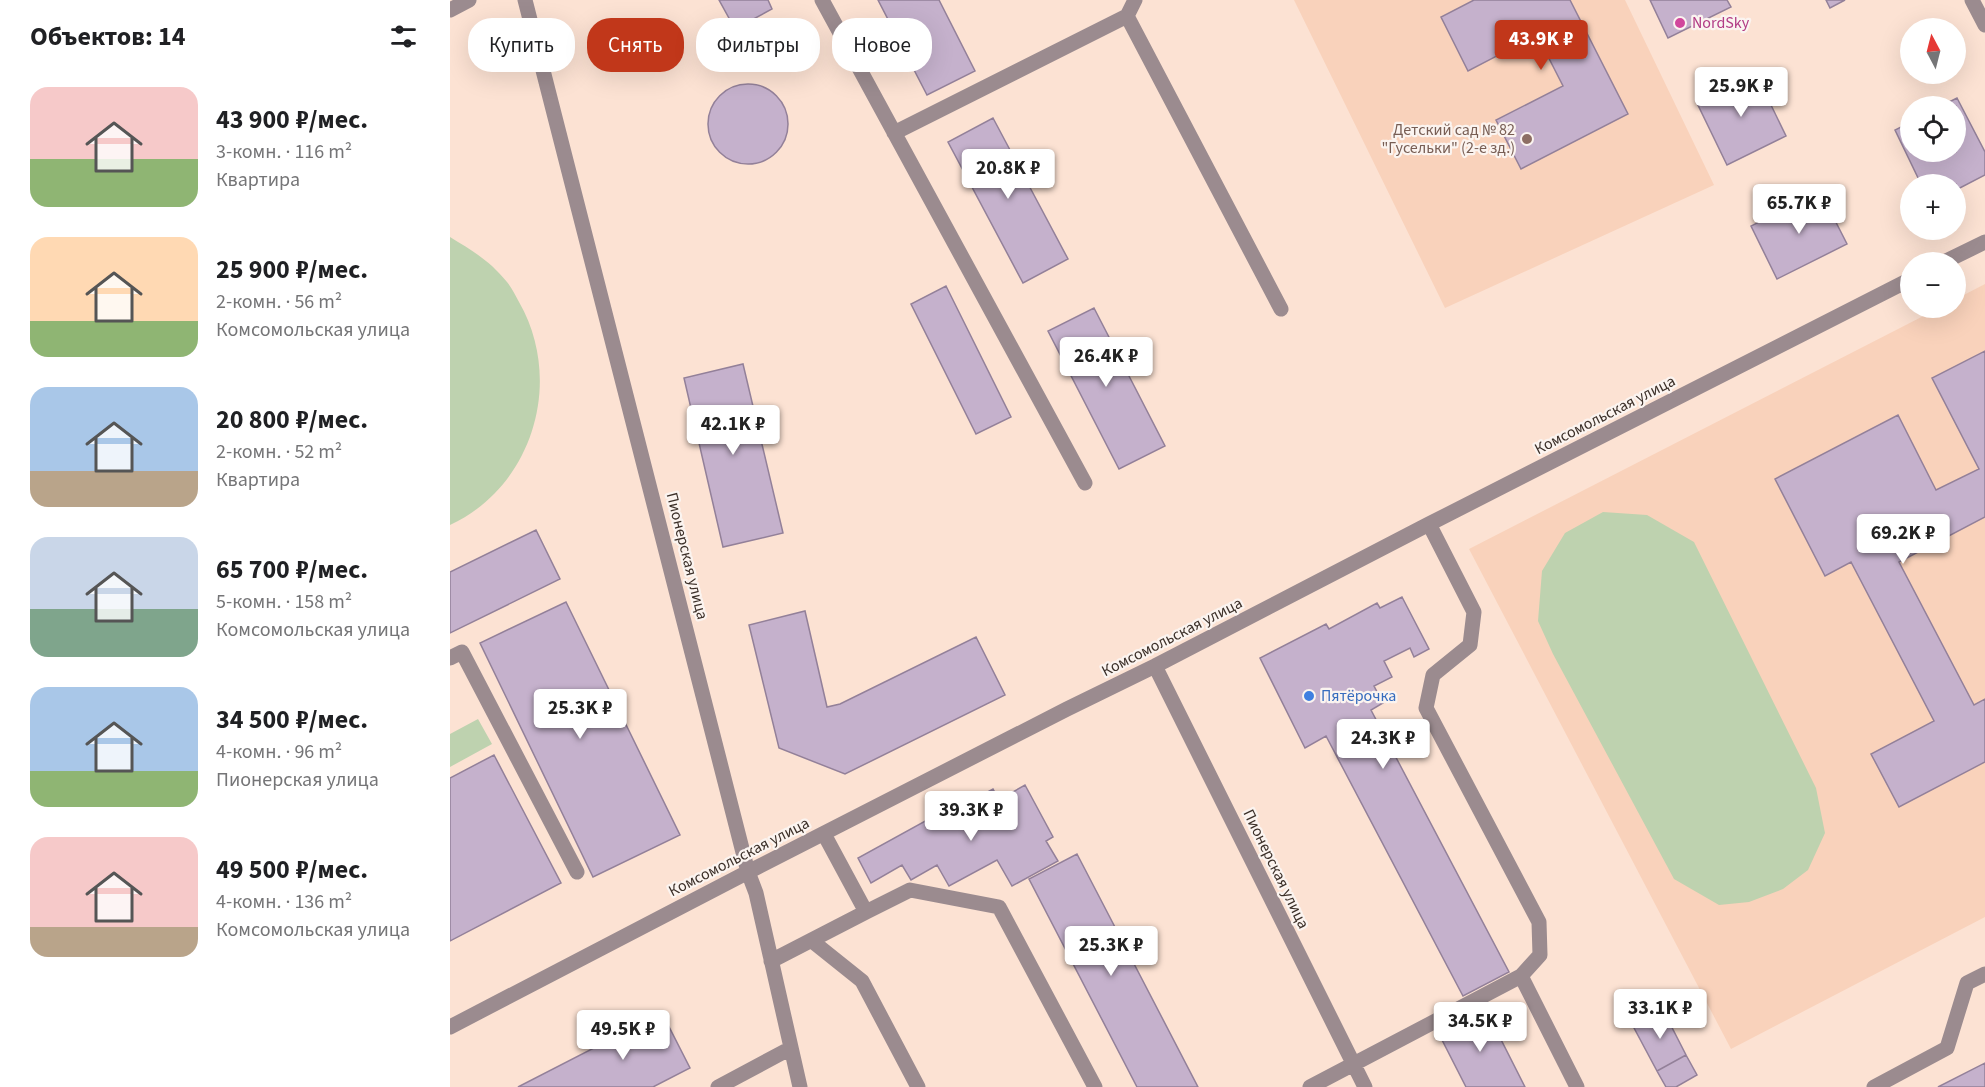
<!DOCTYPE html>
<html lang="ru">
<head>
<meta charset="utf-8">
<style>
	:root { --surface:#fff; --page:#f2f2f2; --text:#202124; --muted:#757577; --accent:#c1371a }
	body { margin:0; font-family:"Source Sans 3",sans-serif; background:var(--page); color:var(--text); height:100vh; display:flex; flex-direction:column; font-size:22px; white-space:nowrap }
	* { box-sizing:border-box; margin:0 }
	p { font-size:20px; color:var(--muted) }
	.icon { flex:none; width:33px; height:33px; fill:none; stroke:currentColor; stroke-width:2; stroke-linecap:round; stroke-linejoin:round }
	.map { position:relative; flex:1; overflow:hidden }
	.panel { display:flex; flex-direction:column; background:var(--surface); width:450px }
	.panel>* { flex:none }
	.banner { position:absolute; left:18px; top:18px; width:570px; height:54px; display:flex; gap:12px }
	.needle { width:39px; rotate:353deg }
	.buttons { position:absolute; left:1450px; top:18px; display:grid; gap:12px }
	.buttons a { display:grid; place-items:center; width:66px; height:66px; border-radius:50%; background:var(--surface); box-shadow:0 6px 24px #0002; font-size:30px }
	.price { position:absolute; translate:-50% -51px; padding:0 14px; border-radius:6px; background:#fff; color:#222; font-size:20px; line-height:39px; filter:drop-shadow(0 2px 3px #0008) }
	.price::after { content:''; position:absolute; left:50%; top:36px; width:18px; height:14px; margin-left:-9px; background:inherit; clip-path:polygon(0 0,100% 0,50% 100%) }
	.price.active { background:var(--accent); color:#fff }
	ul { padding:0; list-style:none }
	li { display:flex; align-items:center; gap:18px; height:150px; padding:0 30px }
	li span { display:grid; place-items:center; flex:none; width:168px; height:120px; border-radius:18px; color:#555 }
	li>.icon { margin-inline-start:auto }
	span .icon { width:72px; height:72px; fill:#fffc; stroke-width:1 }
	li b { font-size:26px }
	h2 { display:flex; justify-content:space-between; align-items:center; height:72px; padding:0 30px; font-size:26px }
	.chip { padding:0 21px; border-radius:24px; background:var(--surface); box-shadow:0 6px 24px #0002; font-size:21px; line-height:54px }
	.chip.active { background:var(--accent); color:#fff }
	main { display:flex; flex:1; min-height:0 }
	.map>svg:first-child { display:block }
	.built { fill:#f9d2bb }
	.green { fill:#bed2af }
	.building { fill:#c5b1cc; stroke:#938099; stroke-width:1.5 }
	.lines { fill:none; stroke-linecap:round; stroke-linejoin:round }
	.minor { stroke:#9b8b8f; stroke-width:15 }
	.hotel-dot { fill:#d1479c; stroke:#fbf4f0; stroke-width:2 }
	.education-dot { fill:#8d6e63; stroke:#fbf4f0; stroke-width:2 }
	.shop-dot { fill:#3f7fe0; stroke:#fbf4f0; stroke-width:2 }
	.labels { text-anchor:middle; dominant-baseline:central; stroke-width:4.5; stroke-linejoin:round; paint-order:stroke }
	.hotel-label { font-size:16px; fill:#b23c85; stroke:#fbf4f0; text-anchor:start }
	.education-label { font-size:16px; fill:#785e54; stroke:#fbf4f0; text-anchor:end }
	.street-label { font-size:16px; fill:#3c3029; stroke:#fbf4f0 }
	.shop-label { font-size:16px; fill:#366cbe; stroke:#fbf4f0; text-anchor:start }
</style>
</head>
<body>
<main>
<section class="panel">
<h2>Объектов: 14<svg class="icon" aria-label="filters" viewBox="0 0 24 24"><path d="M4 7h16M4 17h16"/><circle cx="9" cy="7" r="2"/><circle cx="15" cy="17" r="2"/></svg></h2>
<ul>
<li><span style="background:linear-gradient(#f6c9c9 60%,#8fb573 0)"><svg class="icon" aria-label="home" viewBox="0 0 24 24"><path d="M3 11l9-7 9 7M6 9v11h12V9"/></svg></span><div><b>43 900 ₽/мес.</b><p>3-комн. · 116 m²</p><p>Квартира</p></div></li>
<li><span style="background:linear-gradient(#ffd9b3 70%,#8fb573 0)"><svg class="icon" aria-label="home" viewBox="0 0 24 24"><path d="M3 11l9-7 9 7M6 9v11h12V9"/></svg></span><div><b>25 900 ₽/мес.</b><p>2-комн. · 56 m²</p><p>Комсомольская улица</p></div></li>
<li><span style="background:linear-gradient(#a9c7e8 70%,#b9a48a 0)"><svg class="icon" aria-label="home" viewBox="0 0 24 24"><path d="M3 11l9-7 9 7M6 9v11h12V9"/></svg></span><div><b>20 800 ₽/мес.</b><p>2-комн. · 52 m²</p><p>Квартира</p></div></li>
<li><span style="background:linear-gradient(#c9d6e8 60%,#7fa58c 0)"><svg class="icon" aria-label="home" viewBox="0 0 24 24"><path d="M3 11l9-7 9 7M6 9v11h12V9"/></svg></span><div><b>65 700 ₽/мес.</b><p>5-комн. · 158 m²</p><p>Комсомольская улица</p></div></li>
<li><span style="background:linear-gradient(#a9c7e8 70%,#8fb573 0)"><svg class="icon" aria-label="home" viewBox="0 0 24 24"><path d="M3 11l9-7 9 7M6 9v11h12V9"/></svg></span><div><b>34 500 ₽/мес.</b><p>4-комн. · 96 m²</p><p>Пионерская улица</p></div></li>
<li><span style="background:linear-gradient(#f6c9c9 75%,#b9a48a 0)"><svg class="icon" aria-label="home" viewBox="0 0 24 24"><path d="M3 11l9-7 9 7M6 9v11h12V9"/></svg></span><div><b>49 500 ₽/мес.</b><p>4-комн. · 136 m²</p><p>Комсомольская улица</p></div></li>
</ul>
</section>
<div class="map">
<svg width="1535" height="1087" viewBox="0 0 1535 1087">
	<rect width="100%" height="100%" fill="#fce2d3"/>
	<!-- built -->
	<path class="built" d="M844 0H1175L1264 185 995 308Z
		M1535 284V917L1281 1049 1019 549 1489 308H1506V299Z"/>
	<!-- green -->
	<path class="green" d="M0 237C23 251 40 261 57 282 62 288 65 295 69 302 114 380 84 486 0 525Z
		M1153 512 1197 515 1244 542 1366 788 1375 833 1358 870 1333 889 1299 902 1269 905 1224 879 1103 654 1088 621 1092 571 1115 533Z
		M28 719 42 744 0 767V734Z"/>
	<!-- building -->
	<path class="building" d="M269 0H318L322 9 285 29Z
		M428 0H489L525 71 477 95Z
		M1024 0H1120L1178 114 1071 169 1046 120 1113 86 1087 35 1018 71 991 17Z
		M1200 0H1277L1281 7 1218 38Z
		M1376 0H1395L1380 8Z
		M1305 72 1336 136 1277 165 1246 101Z
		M258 124a40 40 0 1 1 80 0a40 40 0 1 1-80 0Z
		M1507 98 1535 152V175L1506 190V184H1471L1445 130 1461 122V152H1506V106H1491Z
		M543 118 618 259 573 283 498 142Z
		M1370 191 1397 244 1327 279 1301 226Z
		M496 286 561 417 526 434 461 304Z
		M644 308 715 446 669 469 598 331Z
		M1535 351V517L1449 562 1524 705 1535 699V762L1449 807 1421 754 1484 721 1401 562 1375 576 1325 479 1448 415 1486 490 1529 469 1482 378Z
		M293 364 333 533 273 547 234 378Z
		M86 530 110 579 0 633V572Z
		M952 597 979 649 964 657 960 648 934 661 942 677 924 686 933 703 921 710 1059 972 1013 996 876 736 855 748 810 658 876 624 879 629 927 603 930 608Z
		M116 602 230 835 143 877 30 643Z
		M355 611 377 707 390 704 526 637 555 695 395 774 329 748 299 625Z
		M44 755 111 883 0 941V778Z
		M575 785 603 837 596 841 608 861 562 886 547 860 499 886 487 865 461 880 452 865 421 883 408 858 488 814 490 818 543 789 549 800Z
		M627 854 748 1087H687L579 879Z
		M1035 1008 1075 1087H1016L988 1032Z
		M1213 1010 1236 1055 1207 1071 1183 1026Z
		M212 1013 240 1068 203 1087H68Z
		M1236 1055 1247 1075 1226 1087H1216L1207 1071Z
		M1535 1063V1087H1488Z"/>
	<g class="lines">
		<!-- minor -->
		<path class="minor" d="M75 0 298 872 306 893 350 1087
			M372 0 635 483
			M685 0 677 16 831 309
			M1522 0 1535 25
			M0 10 19 0
			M444 133 677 16
			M1494 262 1535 242
			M979 524 1024 612 1020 645 983 675 976 708 1089 922 1090 955 1071 976
			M0 658 12 652 127 872
			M705 666 915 1087
			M374 834 416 912 460 890 549 907 645 1087
			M362 941 412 981 468 1087
			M321 961 416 912
			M0 1027 298 872 617 709 705 666 979 524 1461 279
			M268 1087 341 1048
			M860 1087 1071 976 1127 1087
			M1424 1087 1497 1048 1517 983 1535 974"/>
	</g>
	<!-- markers -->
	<circle class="hotel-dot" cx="1230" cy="23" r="6"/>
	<circle class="education-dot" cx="1077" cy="139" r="6"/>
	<circle class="shop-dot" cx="859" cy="696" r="6"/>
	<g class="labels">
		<!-- hotel labels -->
		<g class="hotel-label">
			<text x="1242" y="23">NordSky</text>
		</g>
		<!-- education labels -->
		<g class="education-label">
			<text x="1065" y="130">Детский сад № 82<tspan x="1065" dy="18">"Гусельки" (2-е зд.)</tspan></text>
		</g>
		<!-- street labels -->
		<g class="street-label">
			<text transform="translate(1155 415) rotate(-27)">Комсомольская улица</text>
			<text transform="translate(237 556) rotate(76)">Пионерская улица</text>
			<text transform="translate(722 637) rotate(-27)">Комсомольская улица</text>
			<text transform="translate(289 857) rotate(-27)">Комсомольская улица</text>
			<text transform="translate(826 869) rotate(64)">Пионерская улица</text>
		</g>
		<!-- shop labels -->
		<g class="shop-label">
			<text x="871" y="696">Пятёрочка</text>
		</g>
	</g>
</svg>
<div class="buttons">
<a><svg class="needle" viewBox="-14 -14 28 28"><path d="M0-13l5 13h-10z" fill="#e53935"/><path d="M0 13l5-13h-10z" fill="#757577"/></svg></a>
<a><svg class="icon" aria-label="locate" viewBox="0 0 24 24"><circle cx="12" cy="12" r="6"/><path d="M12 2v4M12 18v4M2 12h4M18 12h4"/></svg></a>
<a>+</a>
<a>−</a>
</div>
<b class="price active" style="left:1091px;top:71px">43.9K ₽</b>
<b class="price" style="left:1291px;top:118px">25.9K ₽</b>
<b class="price" style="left:558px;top:200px">20.8K ₽</b>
<b class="price" style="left:1349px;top:235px">65.7K ₽</b>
<b class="price" style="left:656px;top:388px">26.4K ₽</b>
<b class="price" style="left:283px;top:456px">42.1K ₽</b>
<b class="price" style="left:1453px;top:565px">69.2K ₽</b>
<b class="price" style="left:130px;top:740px">25.3K ₽</b>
<b class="price" style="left:933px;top:770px">24.3K ₽</b>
<b class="price" style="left:521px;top:842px">39.3K ₽</b>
<b class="price" style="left:661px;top:977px">25.3K ₽</b>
<b class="price" style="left:1210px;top:1040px">33.1K ₽</b>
<b class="price" style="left:1030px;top:1053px">34.5K ₽</b>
<b class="price" style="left:173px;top:1061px">49.5K ₽</b>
<div class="banner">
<a class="chip">Купить</a>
<a class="chip active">Снять</a>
<a class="chip">Фильтры</a>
<a class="chip">Новое</a>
</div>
</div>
</main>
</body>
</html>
